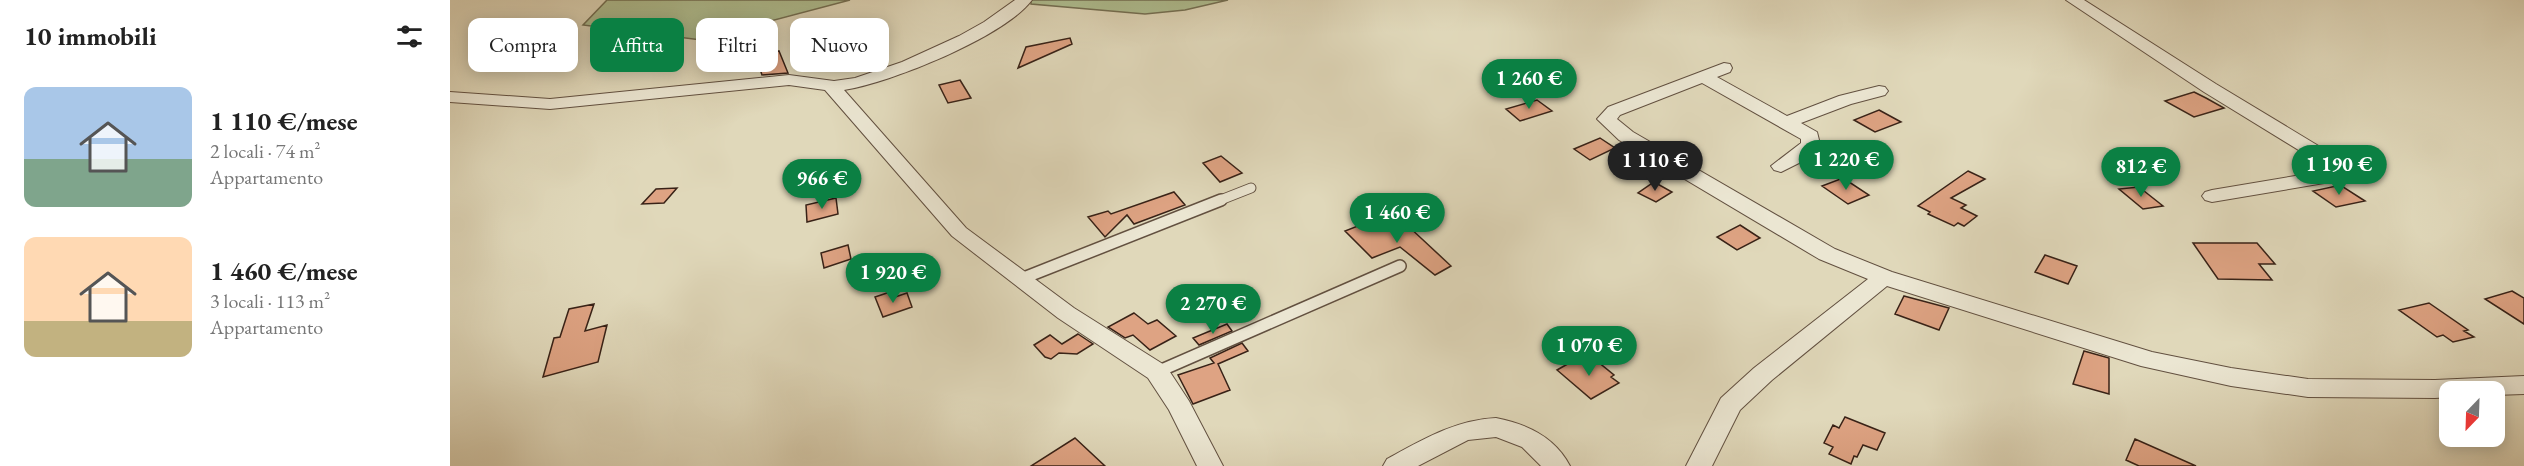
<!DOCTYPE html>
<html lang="it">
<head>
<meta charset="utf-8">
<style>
	:root { --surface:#fff; --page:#f6f6f6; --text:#222; --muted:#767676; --accent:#0b8043 }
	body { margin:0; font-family:"EB Garamond",serif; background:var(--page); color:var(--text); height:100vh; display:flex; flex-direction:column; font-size:22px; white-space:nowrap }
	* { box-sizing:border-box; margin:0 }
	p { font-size:20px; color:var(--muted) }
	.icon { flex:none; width:33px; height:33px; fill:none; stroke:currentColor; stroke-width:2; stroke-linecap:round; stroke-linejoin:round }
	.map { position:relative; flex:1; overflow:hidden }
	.details { display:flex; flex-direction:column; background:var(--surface); width:450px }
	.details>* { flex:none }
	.hud { position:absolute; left:18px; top:18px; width:570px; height:54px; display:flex; gap:12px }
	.needle { width:39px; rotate:203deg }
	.fabs { position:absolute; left:1989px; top:381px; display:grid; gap:12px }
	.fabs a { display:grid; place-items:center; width:66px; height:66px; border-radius:12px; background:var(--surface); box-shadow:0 3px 15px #0003; font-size:30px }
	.price { position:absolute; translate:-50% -51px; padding:0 14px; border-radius:21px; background:var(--accent); color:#fff; font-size:20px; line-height:39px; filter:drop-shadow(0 2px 3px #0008) }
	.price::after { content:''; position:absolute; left:50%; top:36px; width:18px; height:14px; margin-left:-9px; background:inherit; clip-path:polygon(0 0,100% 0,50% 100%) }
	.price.active { background:#222; color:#fff }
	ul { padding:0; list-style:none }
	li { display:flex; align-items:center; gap:18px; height:150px; padding:0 24px }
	li span { display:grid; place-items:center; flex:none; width:168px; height:120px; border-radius:12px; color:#555 }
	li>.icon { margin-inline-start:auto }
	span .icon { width:72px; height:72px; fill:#fffc; stroke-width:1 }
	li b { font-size:26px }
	h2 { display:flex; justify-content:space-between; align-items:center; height:72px; padding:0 24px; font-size:26px }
	.pill { padding:0 21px; border-radius:12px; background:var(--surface); box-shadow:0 3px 15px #0003; font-size:21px; line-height:54px }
	.pill.active { background:var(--accent); color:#fff }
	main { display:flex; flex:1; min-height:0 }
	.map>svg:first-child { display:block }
	.green { fill:#afbf92; stroke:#747054; stroke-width:1.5 }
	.building { fill:#dea383; stroke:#382217; stroke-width:1.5 }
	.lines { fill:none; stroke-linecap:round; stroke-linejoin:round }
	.lane-far1-casing { stroke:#625040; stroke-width:11 }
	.lane-casing { stroke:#625040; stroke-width:14 }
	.street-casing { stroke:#625040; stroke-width:2 }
	.lane-far1 { stroke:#ebe6d2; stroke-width:9 }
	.lane { stroke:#ebe6d2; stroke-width:11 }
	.street { fill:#ebe6d2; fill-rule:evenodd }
</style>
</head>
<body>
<main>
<section class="details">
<h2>10 immobili<svg class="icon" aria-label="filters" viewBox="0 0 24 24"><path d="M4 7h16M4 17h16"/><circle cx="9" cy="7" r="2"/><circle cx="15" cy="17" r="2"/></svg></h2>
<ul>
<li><span style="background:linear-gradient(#a9c7e8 60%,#7fa58c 0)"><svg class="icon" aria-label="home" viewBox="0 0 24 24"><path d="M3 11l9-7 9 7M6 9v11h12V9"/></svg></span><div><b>1 110 €/mese</b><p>2 locali · 74 m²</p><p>Appartamento</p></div></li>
<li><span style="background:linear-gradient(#ffd9b3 70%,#c2b280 0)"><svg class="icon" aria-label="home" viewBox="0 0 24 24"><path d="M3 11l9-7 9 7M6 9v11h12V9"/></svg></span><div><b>1 460 €/mese</b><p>3 locali · 113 m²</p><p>Appartamento</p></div></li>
</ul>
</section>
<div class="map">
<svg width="2074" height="466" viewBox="0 0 2074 466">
	<rect width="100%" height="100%" fill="#e0d8ba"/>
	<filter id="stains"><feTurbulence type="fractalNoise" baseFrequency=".00333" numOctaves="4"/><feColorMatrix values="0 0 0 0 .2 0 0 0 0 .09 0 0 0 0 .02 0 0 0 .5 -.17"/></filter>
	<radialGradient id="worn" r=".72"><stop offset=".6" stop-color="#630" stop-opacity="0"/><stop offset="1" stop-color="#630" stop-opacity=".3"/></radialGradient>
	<!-- green -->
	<path class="green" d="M157 0H400L286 30 267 42 133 25Z
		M581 0H778L735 10 695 14 581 4Z"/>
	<!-- building -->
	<path class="building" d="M620 38 622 44 568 68 576 47Z
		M329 51 338 73 312 75 306 57Z
		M510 80 521 98 498 103 489 85Z
		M1744 92 1756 98 1774 108 1744 117 1715 101Z
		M1087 100 1102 111 1070 121 1056 109Z
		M1429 110 1451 122 1425 132 1404 120Z
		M1150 138 1165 148 1140 160 1124 149Z
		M771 156 792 173 770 182 753 163Z
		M1518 171 1535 179 1501 198 1516 205 1511 208 1527 216 1514 226 1508 223 1504 226 1478 214 1480 212 1468 206Z
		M1393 178 1419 195 1398 204 1372 186Z
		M1204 182 1222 192 1206 202 1188 193Z
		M1891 185 1893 187 1915 201 1886 207 1863 191Z
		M1689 187 1713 206 1693 209 1669 189Z
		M227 188 214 203 192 204 206 189Z
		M724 192 735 205 684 224 677 215 655 237 638 217 658 211 661 214Z
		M386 198 388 214 357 222 356 205Z
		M928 218 942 231 957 225 1001 266 985 275 950 247 922 258 895 231Z
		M1290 225 1310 238 1287 250 1267 237Z
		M1743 243H1807L1825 264H1809L1822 280 1768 279Z
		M398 245 401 259 374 268 371 253Z
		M1595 255 1627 266 1618 284 1585 272Z
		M2062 291 2074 298V324L2035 299Z
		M440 292 442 298 457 293 462 307 433 317 425 297Z
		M1454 296 1499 308 1489 330 1445 314Z
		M1979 303 2018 330 2014 331 2024 337 2003 342 1993 335 1987 337 1949 310Z
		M144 304 135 331 157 325 148 362 93 377 104 338 110 337 119 309Z
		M684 313 698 324 707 320 726 336 700 350 683 335 675 338 658 327Z
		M777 324 782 331 749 345 743 338Z
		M628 334 643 344 627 354 609 353 601 359 595 357 584 345 600 335 612 344Z
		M792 343 798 351 768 364 780 390 743 404 728 375 764 363 760 358Z
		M1634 351 1659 358V394L1623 384Z
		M1130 357 1140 366 1148 362 1164 375 1161 377 1169 383 1141 399 1107 370Z
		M1395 417 1435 433 1427 450 1413 445 1407 457 1404 456 1401 464 1379 454 1383 447 1374 443 1383 425 1389 428Z
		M625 438 655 466H581Z
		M1685 439 1746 466H1689L1676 460Z"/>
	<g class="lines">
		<!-- lane-far1 casing -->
		<g class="lane-far1-casing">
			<path id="lane-far1" d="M768 201 801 188"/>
		</g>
		<!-- lane casing -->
		<g class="lane-casing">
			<path id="lane" d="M571 279 771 200
				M707 372 950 266"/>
		</g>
		<!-- street casing -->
		<g class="street-casing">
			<path id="street" d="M565 0H582C554 37 440 83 394 90L516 228 624 308 716 366 739 401 773 466H747L719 410 698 378 608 318 502 236 375 90 339 85 100 109 0 102V92L100 99 339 75 384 81 405 78 452 62 509 36 534 22Z
				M1616 0H1634L1766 84 1900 165 1903 169C1901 178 1894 179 1886 181L1762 202 1755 200 1752 196 1755 192 1762 190 1881 170 1754 92Z
				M1274 63 1280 64 1282 68 1280 72 1267 77 1337 116 1389 96 1429 86 1435 87 1438 91 1435 95 1401 104 1351 123 1367 132 1370 144 1355 160 1331 172 1324 170 1321 166 1351 143V139L1252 83 1170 115 1167 119 1183 132 1385 249 1442 272 1702 352 1781 368 1858 379 1985 380 2074 376V394L2044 395V392H2000V397L1985 398 1858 397 1781 386 1691 366 1437 286 1322 380 1290 410 1262 466H1236L1271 398 1304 368 1418 279 1369 259 1169 140 1147 119 1158 107Z
				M1046 418C1077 424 1105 437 1120 466H1091L1072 447 1046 437 1018 440 968 466H933L937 459C972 440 1005 420 1046 418Z"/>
		</g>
		<!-- lane-far1 -->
		<use href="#lane-far1" class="lane-far1"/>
		<!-- lane -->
		<use href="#lane" class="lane"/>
		<!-- street -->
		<use href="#street" class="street"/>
	</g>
	<rect width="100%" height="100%" filter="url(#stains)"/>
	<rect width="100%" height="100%" fill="url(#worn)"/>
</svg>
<div class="fabs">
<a><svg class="needle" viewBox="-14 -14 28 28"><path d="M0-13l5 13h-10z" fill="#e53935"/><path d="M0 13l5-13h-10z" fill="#767676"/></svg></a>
</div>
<b class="price" style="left:1079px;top:110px">1 260 €</b>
<b class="price" style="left:1396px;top:191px">1 220 €</b>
<b class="price active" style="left:1205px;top:192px">1 110 €</b>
<b class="price" style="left:1889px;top:196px">1 190 €</b>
<b class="price" style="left:1691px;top:198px">812 €</b>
<b class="price" style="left:372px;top:210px">966 €</b>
<b class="price" style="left:947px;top:244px">1 460 €</b>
<b class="price" style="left:443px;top:304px">1 920 €</b>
<b class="price" style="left:763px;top:335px">2 270 €</b>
<b class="price" style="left:1139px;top:377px">1 070 €</b>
<div class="hud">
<a class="pill">Compra</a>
<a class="pill active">Affitta</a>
<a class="pill">Filtri</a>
<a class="pill">Nuovo</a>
</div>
</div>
</main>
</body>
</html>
